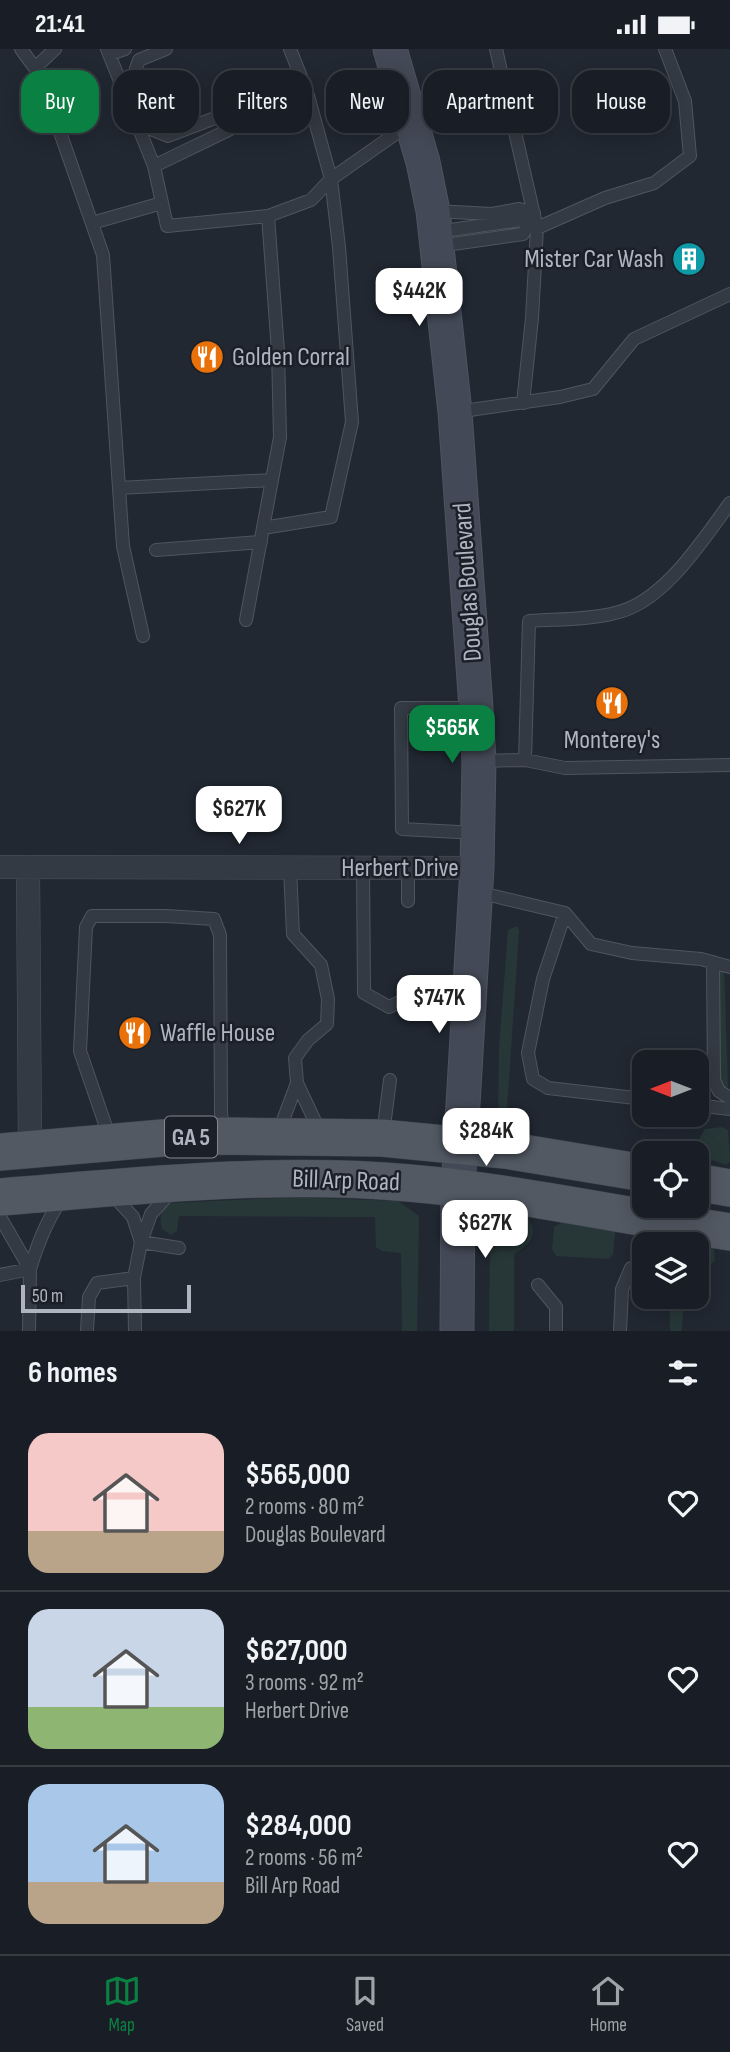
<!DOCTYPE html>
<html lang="en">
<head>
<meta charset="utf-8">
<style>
	:root { --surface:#191e26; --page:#22272e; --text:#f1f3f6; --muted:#9fa2a7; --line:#373c43; --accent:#0b8043 }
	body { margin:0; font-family:"Sofia Sans Condensed",sans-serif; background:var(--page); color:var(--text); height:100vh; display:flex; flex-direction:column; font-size:26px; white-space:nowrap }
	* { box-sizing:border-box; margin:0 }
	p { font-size:23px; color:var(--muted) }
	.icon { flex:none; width:38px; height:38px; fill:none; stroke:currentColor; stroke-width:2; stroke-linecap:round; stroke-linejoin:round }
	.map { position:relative; height:1282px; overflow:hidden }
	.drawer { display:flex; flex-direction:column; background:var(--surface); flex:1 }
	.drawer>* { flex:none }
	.guide { position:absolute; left:21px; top:21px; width:690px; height:63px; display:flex; gap:14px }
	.needle { width:46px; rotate:270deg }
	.tools { position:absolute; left:632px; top:1001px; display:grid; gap:14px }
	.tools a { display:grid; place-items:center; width:77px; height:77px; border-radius:14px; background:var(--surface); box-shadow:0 4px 18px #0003,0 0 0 2px var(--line); font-size:35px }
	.scale { position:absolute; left:21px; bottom:18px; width:170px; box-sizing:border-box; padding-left:7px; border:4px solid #aeb5c0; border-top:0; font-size:19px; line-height:24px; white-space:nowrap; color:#aeb5c0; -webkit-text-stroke:5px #1a1f28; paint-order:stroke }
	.price { position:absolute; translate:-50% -60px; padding:0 16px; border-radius:14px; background:#fff; color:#222; font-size:23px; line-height:46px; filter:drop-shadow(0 2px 4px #0008) }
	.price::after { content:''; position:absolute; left:50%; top:42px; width:21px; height:16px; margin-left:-10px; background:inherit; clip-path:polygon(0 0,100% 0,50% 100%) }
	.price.current { background:var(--accent); color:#fff }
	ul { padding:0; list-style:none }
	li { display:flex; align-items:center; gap:21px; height:175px; padding:0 28px }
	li+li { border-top:2px solid var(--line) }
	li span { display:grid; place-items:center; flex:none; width:196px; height:140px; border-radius:21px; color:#555 }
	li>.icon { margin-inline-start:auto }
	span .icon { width:84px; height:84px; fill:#fffc; stroke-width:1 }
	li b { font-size:30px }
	h2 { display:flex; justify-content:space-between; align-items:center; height:84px; padding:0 28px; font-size:30px }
	.pill { padding:0 24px; border-radius:21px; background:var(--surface); box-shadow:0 4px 18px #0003,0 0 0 2px var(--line); font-size:24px; line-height:63px }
	.pill.current { background:var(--accent); color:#fff }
	.status { display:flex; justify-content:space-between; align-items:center; height:49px; padding:0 35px; background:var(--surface); direction:ltr }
	.status svg { height:19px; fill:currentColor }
	.menu { display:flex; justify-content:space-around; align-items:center; height:98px; border-top:2px solid var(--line); background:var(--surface); font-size:19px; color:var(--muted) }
	.menu a { display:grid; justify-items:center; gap:4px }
	.menu .current { color:var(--accent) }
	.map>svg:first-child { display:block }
	.green { fill:#273737 }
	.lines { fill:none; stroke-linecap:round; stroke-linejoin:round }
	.lane-casing { stroke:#4f555e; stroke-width:14 }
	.street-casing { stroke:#4f555e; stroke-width:24 }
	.secondary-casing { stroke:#4f555e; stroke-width:35 }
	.primary-casing { stroke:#3e434d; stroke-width:38 }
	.lane { stroke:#343a43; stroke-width:12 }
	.street { stroke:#343a43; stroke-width:23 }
	.secondary { stroke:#434956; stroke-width:33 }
	.primary { stroke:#525963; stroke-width:37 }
	.labels { text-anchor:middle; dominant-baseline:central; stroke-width:5; stroke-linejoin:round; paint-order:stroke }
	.shield { fill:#1a1f28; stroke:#828892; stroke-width:2 }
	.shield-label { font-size:24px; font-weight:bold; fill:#aeb5c0 }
	.poi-label { font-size:26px; fill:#aeb5c0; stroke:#1a1f28; text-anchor:start }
	.street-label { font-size:26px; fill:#aeb5c0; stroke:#1a1f28 }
</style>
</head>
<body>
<div class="status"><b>21:41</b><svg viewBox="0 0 49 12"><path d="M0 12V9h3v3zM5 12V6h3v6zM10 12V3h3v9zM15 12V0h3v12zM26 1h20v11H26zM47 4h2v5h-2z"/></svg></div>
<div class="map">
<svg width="730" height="1282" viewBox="0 0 730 1282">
	<rect width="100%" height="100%" fill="#212832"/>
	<!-- green -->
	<path class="green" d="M517 877 519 882 506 1075 498 1070 499 1000 508 881Z
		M724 917 728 1038 710 1041 708 918Z
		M721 1078 728 1081 730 1112 726 1116 701 1107C696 1096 699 1089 705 1080Z
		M296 1148 398 1152 419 1167 417 1282H402L401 1204 382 1202 376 1198 375 1168 179 1167 177 1182 171 1186 162 1180C159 1167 160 1162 172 1154Z
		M528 1168C539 1187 530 1195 514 1205V1282H489L490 1196 500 1180 518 1169Z
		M566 1171 615 1182 613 1205 609 1210 556 1207 552 1200 554 1178Z
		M654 1185 708 1193 714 1200 715 1212 710 1216 697 1215 696 1195H644V1221L642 1220 641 1193Z
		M670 1248H684L682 1282H670Z"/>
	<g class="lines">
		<!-- lane casing -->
		<g class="lane-casing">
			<path id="lane" d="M21 0 40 26 103 206 123 497 143 587
				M107 0 154 117 167 177 268 167 278 302 280 388 263 479
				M166 0 139 11 132 31 153 81 168 87 254 54 275 58
				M496 0 537 179
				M110 5 125 0
				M35 19 55 0
				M154 117 307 43 290 0
				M434 162 492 165 519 160 534 164
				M268 167 311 151 331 130 307 43
				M92 174 162 154
				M436 183 521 171 534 165
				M439 197 523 185 534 164
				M523 354 532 269 537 179 605 149 654 134 690 107 685 52 665 0
				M456 363 560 348 593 340 634 290 730 245
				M119 439 272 431
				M156 501 261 493
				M246 571 263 479 331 468 352 373 339 198 331 130 408 76
				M473 659H401L402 780 477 784
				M525 711 529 572C557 570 588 571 615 564 663 554 702 492 730 454
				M479 712 525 711 565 719 730 716
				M290 819 293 885 321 916 328 950 327 975 308 991 295 1009 297 1034 320 1083
				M363 819 364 944 389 958 408 949 468 953
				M408 819V852
				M477 843 565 864 591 895 632 904 701 910 730 918
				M565 864 543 930 528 1004 533 1030 548 1039 644 1050
				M713 913 714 1031 719 1042 730 1049
				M696 1056 730 1060
				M279 1082 297 1034
				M383 1085 390 1031
				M106 1091 105 1075 80 1002 86 878 92 867H166L214 870 220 886 221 1064 224 1083
				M113 1146 133 1168 141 1193 151 1165 171 1143
				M0 1168 30 1220C38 1194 47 1170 63 1148
				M0 1226 30 1220 29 1282
				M538 1236 556 1258V1282
				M87 1282 89 1248 97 1234 134 1229
				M135 1282 134 1229 141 1193 179 1199
				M620 1282 622 1240 631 1219"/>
		</g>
		<!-- street casing -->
		<g class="street-casing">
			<path id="street" d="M0 818 477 819
				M28 818 30 1101"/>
		</g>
		<!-- secondary casing -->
		<g class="secondary-casing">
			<path id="secondary" d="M390 0 423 113 433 162 455 363 476 659 479 712 477 819 458 1140 457 1282"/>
		</g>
		<!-- primary casing -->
		<g class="primary-casing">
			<path id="primary" d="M0 1103 163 1089 224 1087 382 1089 505 1101 644 1124
				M696 1133 730 1139
				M0 1148C137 1137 272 1122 409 1134 515 1143 624 1167 730 1183"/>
		</g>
		<!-- lane -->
		<use href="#lane" class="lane"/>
		<!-- street -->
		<use href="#street" class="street"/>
		<!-- secondary -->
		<use href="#secondary" class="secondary"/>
		<!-- primary -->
		<use href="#primary" class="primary"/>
	</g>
	<!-- icons -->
	<defs>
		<g id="building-disc" transform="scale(1.75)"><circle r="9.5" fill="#0f9aa8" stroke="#1a1f28"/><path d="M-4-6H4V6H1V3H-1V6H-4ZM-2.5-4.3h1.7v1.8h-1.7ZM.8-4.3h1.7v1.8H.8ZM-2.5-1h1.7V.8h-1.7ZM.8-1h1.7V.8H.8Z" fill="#fff"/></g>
		<g id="restaurant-disc" transform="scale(1.75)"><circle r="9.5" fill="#e8710a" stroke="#1a1f28"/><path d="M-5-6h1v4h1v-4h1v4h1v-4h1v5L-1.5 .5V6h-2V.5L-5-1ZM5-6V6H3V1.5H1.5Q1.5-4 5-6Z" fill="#fff"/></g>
	</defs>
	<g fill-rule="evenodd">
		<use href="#building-disc" x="689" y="210"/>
		<use href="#restaurant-disc" x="207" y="308"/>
		<use href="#restaurant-disc" x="612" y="654"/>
		<use href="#restaurant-disc" x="135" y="984"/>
	</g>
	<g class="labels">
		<!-- shield labels -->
		<rect class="shield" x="165" y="1067.5" width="52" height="41" rx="5"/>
		<g class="shield-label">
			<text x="191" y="1088">GA 5</text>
		</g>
		<!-- poi labels -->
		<g class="poi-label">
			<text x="664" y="210" text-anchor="end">Mister Car Wash</text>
			<text x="232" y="308">Golden Corral</text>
			<text x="612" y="691" text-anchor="middle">Monterey's</text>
			<text x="160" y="984">Waffle House</text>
		</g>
		<!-- street labels -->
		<g class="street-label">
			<text transform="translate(468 533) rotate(-94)">Douglas Boulevard</text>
			<text x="400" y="819">Herbert Drive</text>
			<text transform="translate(346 1132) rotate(2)">Bill Arp Road</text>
		</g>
	</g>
</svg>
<div class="tools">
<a><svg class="needle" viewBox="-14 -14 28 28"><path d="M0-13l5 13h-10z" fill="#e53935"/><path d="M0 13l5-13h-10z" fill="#9fa2a7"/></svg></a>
<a><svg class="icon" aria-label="locate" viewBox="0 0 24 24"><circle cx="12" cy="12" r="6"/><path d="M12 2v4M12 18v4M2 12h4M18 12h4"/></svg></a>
<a><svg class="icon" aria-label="layers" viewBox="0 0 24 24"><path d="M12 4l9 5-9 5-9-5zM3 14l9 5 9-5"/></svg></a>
</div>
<div class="scale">50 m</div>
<b class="price" style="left:419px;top:279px">$442K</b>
<b class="price current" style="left:452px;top:716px">$565K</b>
<b class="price" style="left:239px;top:797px">$627K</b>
<b class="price" style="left:439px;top:986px">$747K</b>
<b class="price" style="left:486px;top:1119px">$284K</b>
<b class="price" style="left:485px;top:1211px">$627K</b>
<div class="guide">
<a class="pill current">Buy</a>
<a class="pill">Rent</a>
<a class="pill">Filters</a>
<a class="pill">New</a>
<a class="pill">Apartment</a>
<a class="pill">House</a>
</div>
</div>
<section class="drawer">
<h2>6 homes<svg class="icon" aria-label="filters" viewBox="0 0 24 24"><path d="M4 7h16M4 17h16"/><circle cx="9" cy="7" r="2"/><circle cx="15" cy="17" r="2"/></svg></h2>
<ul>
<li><span style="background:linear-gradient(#f6c9c9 70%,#b9a48a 0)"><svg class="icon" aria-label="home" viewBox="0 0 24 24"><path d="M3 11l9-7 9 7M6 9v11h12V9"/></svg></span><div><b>$565,000</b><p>2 rooms · 80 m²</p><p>Douglas Boulevard</p></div><svg class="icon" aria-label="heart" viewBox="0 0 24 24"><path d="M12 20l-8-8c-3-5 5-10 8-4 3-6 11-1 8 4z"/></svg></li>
<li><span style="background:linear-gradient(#c9d6e8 70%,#8fb573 0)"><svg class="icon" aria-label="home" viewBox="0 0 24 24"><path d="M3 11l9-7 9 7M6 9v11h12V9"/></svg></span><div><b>$627,000</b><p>3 rooms · 92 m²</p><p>Herbert Drive</p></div><svg class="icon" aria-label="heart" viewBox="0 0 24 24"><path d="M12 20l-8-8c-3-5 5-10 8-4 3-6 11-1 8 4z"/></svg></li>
<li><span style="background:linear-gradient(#a9c7e8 70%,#b9a48a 0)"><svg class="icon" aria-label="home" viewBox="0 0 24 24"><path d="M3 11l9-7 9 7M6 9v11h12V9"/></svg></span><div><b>$284,000</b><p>2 rooms · 56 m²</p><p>Bill Arp Road</p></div><svg class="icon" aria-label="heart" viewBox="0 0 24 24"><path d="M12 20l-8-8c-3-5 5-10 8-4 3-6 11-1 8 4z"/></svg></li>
</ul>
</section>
<nav class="menu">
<a class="current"><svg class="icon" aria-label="map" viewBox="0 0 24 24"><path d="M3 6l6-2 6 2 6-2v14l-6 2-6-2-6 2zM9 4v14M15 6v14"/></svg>Map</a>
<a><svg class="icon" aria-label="saved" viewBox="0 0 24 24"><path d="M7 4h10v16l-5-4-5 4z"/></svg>Saved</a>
<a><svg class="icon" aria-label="home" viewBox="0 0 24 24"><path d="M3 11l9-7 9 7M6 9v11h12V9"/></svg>Home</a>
</nav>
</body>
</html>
